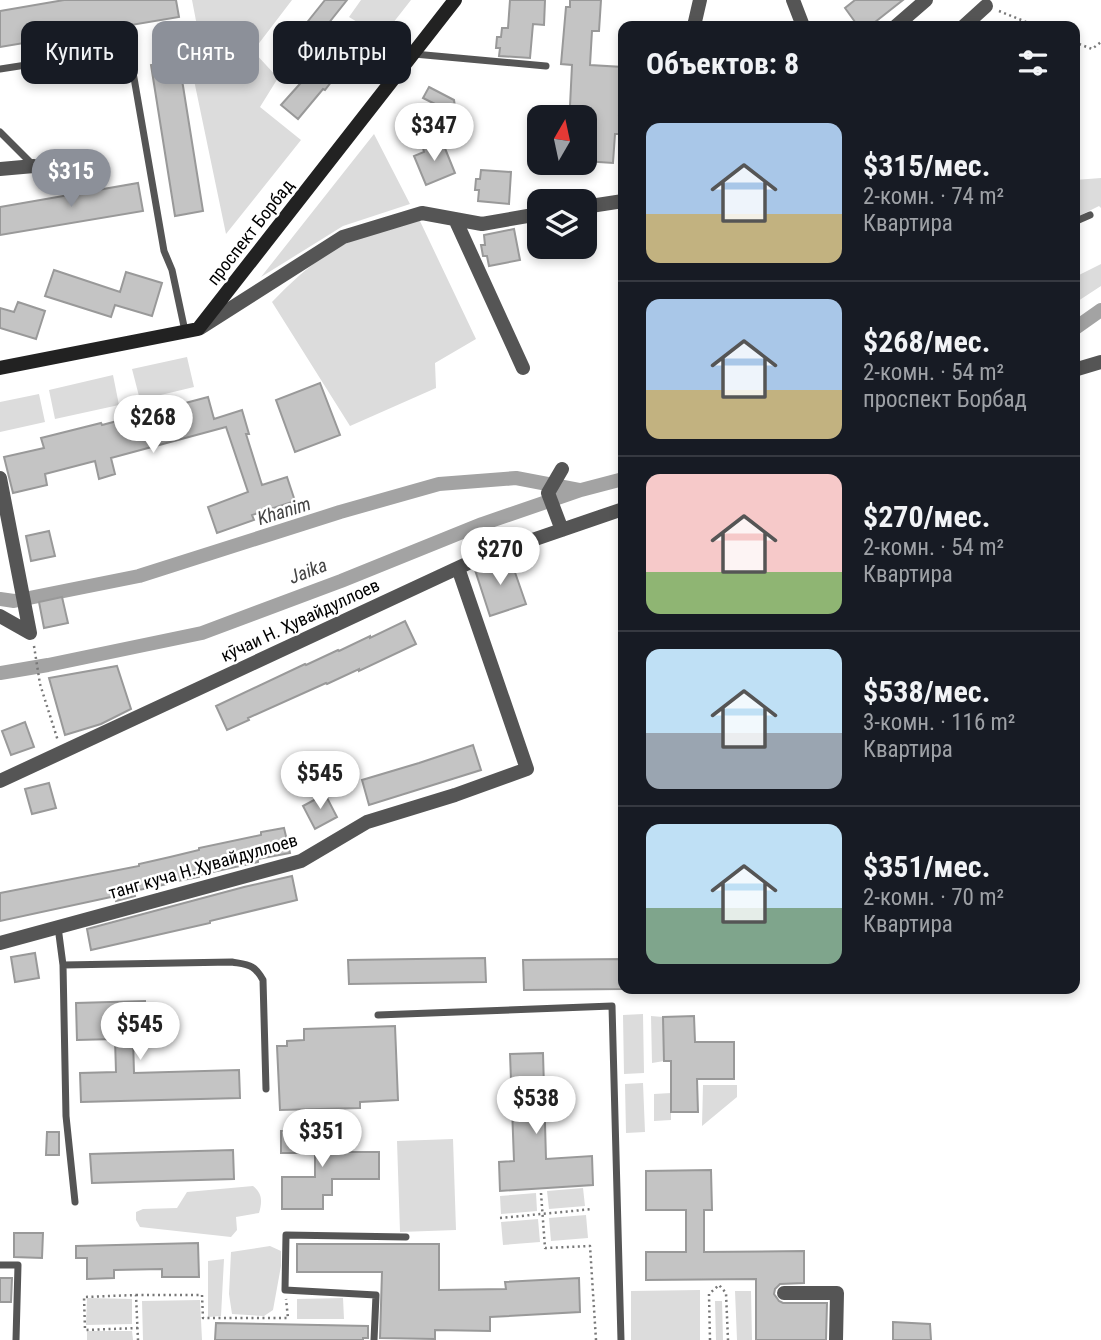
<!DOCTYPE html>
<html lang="ru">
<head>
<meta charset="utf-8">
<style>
	:root { --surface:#171b24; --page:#242831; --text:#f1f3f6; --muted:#9ea1a6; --line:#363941; --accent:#8c9099 }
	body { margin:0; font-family:"Roboto Condensed",sans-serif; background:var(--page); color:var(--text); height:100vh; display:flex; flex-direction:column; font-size:26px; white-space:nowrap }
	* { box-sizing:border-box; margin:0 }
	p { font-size:23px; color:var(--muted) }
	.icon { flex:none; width:38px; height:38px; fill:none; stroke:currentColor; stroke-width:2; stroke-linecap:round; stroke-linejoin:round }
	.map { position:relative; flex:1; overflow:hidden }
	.panel { position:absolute; left:618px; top:21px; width:462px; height:973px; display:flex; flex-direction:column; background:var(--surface); border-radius:14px; box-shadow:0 4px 10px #0003 }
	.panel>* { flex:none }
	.top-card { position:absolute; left:21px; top:21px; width:492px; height:63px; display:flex; gap:14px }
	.needle { width:46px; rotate:9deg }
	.fabs { position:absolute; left:527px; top:105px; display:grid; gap:14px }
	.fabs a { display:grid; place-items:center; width:70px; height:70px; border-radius:14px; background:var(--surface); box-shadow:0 4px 10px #0003; font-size:35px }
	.price { position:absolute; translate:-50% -60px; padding:0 16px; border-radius:24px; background:#fff; color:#222; font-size:23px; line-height:46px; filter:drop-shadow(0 2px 4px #0008) }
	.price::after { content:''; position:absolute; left:50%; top:42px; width:21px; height:16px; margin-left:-10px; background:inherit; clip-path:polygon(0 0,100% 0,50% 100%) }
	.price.on { background:var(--accent); color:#fff }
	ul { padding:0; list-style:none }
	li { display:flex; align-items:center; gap:21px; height:175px; padding:0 28px }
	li+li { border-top:2px solid var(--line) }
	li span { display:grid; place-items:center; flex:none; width:196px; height:140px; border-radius:14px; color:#555 }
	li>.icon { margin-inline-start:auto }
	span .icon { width:84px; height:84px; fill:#fffc; stroke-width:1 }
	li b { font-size:30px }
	h2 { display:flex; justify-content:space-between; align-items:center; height:84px; padding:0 28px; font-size:30px }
	.pill { padding:0 24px; border-radius:14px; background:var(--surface); box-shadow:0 4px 10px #0003; font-size:24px; line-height:63px }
	.pill.on { background:var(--accent); color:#fff }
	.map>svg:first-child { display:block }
	.green { fill:#dcdcdc }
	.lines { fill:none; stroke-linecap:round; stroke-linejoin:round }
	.canal { stroke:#a3a3a3; stroke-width:14 }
	.building { fill:#c4c4c4; stroke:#999; stroke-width:2 }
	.path { stroke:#777; stroke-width:2.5; stroke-dasharray:2 3.5; stroke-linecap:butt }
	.lane { stroke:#555; stroke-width:7 }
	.street { stroke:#555; stroke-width:14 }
	.secondary { stroke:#222; stroke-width:14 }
	.labels { text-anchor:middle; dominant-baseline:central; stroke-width:5; stroke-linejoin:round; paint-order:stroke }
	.street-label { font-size:18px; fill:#000; stroke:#fff }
	.water-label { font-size:19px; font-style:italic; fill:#444; stroke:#fff }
</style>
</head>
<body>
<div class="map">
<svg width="1101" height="1340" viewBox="0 0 1101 1340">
	<rect width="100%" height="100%" fill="#fff"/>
	<!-- green -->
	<path class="green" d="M192 0H292L253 51 278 78 260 107 301 140 226 234 184 32 197 26Z
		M361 0H411L382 37 349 17Z
		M374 134 410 204 343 226 261 277Z
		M1101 178V208L1099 206 1075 218V180Z
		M419 219 476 339 435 363 436 388 350 426 272 302C300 273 327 249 366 235 383 228 401 224 419 219Z
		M1101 264V286L1075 303V277Z
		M187 357 194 387 140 400 132 369Z
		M113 375 119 405 55 419 49 390Z
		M39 394 45 422 0 432V402Z
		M643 1014 644 1073 624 1074 623 1015Z
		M651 1016 663 1017 664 1061 652 1063Z
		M643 1083 645 1132 626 1133 625 1084Z
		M703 1085H737V1097L702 1126Z
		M671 1093V1120L654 1121V1094Z
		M453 1139 456 1230 400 1232 397 1141Z
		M253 1186C263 1194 262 1202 259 1213L236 1217 237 1230 231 1237 140 1227 136 1220V1212L143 1209 177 1208 187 1192Z
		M583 1188 585 1206 549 1209 547 1191Z
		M536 1193 537 1211 501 1214 500 1196Z
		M586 1215 588 1238 551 1241 549 1218Z
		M538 1219 540 1242 503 1245 501 1222Z
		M270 1246 281 1251V1266L273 1310 264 1316 232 1314 229 1294 231 1252Z
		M224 1259 221 1316 208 1317V1261Z
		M700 1290V1340H631V1291Z
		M735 1291H751L752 1340H737Z
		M87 1298 132 1299V1324L86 1325Z
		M343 1298 344 1319H297V1299Z
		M200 1300 202 1340H143L142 1301Z
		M715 1301H722L723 1340H716Z
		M87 1331H132L133 1340H87Z"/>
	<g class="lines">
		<!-- canal -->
		<path class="canal" d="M1074 329 1101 310
			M0 599 14 601 139 576 340 512 439 484 516 478 579 490
			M0 673 48 665 202 633 341 581 482 524 581 490 623 479"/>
	</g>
	<!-- building -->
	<path class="building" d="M64 0H176L179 17 0 47V11Z
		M325 0H347L328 24 358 47 325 90 323 89 298 119 281 105 307 76 281 55Z
		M510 0H545L544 25 533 24 530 58 499 56 500 48H496L497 37H501L502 28H508Z
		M570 0H601L599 31H592L590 65 623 67 619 115H623V134H615L613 163 584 161 587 107 570 106 572 65 561 64 566 7H570Z
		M855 0H903L870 26H858L845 8Z
		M179 61 203 211 175 216 151 65Z
		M429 87 454 100 460 141 448 143 443 108 423 98Z
		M442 141 455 173 426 185 414 156 424 152 423 148Z
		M481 170 511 172 509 204 478 201 479 190H475L476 179H480Z
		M138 183 143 211 0 235V207Z
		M514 229 520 260 489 266 487 256H483L481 245H485L484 235Z
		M54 270 120 292 126 272 162 283 152 316 115 305 111 317 45 296Z
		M18 302 45 311 36 339 0 328V308L14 312Z
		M320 383 340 435 295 452 276 400Z
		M208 397 214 419 242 410 249 434H246L262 485 287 477 295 501 252 515 254 520 217 533 208 507 248 492 226 427 111 458 115 474 99 479 95 461 45 474 47 485 13 493 4 457 44 448 41 438 101 423 102 425Z
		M49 531 55 556 31 561 26 536Z
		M510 558 526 604 490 616 475 570Z
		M62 597 68 623 44 628 39 602Z
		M405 621 416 644 359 671V669L327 684 326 683 248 718 249 720 227 730 216 706 305 664 306 665 338 650 339 651 370 636V638Z
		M117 666 131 709 101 724 65 735 49 678Z
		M25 722 34 747 11 755 2 731Z
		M473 745 481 770 369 805 362 780 419 763Z
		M49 783 56 808 32 814 25 789Z
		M325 794 337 817 315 829 303 806Z
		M284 828 290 853 258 859V862L199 875V877L167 883 168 884 134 891 135 896 116 901 115 897H111L0 921V893L139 866V864L170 857 199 850V848L261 835V832Z
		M292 876 297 900 210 921V923L91 950 87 929 244 887Z
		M35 953 39 978 15 982 11 957Z
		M485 958 486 982 349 984 348 960Z
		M623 959V989L524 990 523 960Z
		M145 1001 146 1038H133L134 1073 239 1070 240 1098 81 1102 80 1073 116 1072 115 1039 77 1040 76 1003Z
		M694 1016 695 1042H734V1079H697L698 1112H671V1061H664L663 1017Z
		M395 1026 398 1100 360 1102V1108L280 1110 277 1046H287V1041L304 1040V1029Z
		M543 1053 546 1159 592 1156 593 1185 500 1191 499 1162 514 1161 510 1054Z
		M281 1131H325V1152H379V1179H332V1195H323V1209H282V1177H315V1153H281Z
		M47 1132H59V1155H46Z
		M233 1150 234 1179 92 1183 90 1154Z
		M711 1170 712 1210H704V1252L804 1251V1283L780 1284 775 1289 774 1294 779 1301 783 1303H827L826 1340H756V1279L646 1280V1252H686V1210H646V1171Z
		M14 1233H43L42 1258 14 1257Z
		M198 1243 199 1277H162V1269L114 1270V1278L87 1279V1258H76V1246Z
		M297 1244H439V1290L506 1289 505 1282 579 1278 580 1312 490 1317V1331L435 1330V1339L380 1338 382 1272H297Z
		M0 1278H12L11 1302H0Z
		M893 1322 930 1324 931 1340H893Z
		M216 1323 368 1326V1338H363V1340H215Z"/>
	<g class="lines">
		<!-- path -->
		<path class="path" d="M999 11 1036 26
			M1074 42 1092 49 1101 42
			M34 646 40 684 58 741
			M541 1193 545 1248 590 1246 596 1340
			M500 1218 593 1209
			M136 1295H202L203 1318H288L286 1299
			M138 1328 85 1330 84 1297 136 1295 138 1340
			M710 1340 709 1294 719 1285 726 1293 728 1340"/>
		<!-- lane -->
		<path class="lane" d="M414 54 546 66
			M0 69 129 49 164 251 172 270 185 331
			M0 132 34 166
			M1074 222 1090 215
			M58 927 63 965 66 1116 75 1202
			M63 965 232 962C249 965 254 964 263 980L266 1089
			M378 1015 612 1006 621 1340
			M0 1265H18L16 1340
			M374 1340 376 1295 285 1290 286 1235 406 1237"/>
		<!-- street -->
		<path class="street" d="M793 0 803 26
			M694 26 700 0
			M896 26 926 0
			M964 26 986 6
			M0 169 34 166
			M584 207 623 201
			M455 219 523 368
			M200 328 343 237 422 213 482 224 539 214
			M1074 370 1101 362
			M562 469 548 493 562 530
			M0 478 30 633 0 616
			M0 781 477 559 623 509
			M0 943 301 861 367 822 455 795 527 769 458 568
			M784 1293H837L836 1340"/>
		<!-- secondary -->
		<path class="secondary" d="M0 368 198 329 455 0"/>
	</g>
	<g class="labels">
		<!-- street labels -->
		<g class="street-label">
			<text transform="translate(250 232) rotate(-52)">проспект Борбад</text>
			<text transform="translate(300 620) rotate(-25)">кӯчаи Н. Ҳувайдуллоев</text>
			<text transform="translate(203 866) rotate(-16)">танг куча Н.Ҳувайдуллоев</text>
		</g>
		<!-- water labels -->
		<g class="water-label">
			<text transform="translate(284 511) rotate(-17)">Khanim</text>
			<text transform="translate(308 571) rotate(-21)">Jaika</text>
		</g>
	</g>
</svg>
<div class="fabs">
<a><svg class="needle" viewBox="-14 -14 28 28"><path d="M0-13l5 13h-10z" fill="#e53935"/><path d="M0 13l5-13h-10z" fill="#9ea1a6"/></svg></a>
<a><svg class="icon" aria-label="layers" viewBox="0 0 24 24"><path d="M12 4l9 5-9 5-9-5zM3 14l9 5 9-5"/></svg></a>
</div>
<b class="price" style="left:434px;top:163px">$347</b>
<b class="price on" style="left:71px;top:209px">$315</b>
<b class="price" style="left:153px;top:455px">$268</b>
<b class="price" style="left:500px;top:587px">$270</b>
<b class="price" style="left:320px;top:811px">$545</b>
<b class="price" style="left:140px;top:1062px">$545</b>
<b class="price" style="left:536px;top:1136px">$538</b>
<b class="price" style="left:322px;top:1169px">$351</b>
<div class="top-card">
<a class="pill">Купить</a>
<a class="pill on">Снять</a>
<a class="pill">Фильтры</a>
</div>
<section class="panel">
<h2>Объектов: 8<svg class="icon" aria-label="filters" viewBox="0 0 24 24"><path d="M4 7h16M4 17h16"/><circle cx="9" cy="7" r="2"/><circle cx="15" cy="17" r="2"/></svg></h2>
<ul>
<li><span style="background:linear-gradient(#a9c7e8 65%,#c2b280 0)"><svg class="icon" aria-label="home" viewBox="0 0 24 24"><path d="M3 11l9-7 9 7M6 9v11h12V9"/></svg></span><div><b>$315/мес.</b><p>2-комн. · 74 m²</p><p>Квартира</p></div></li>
<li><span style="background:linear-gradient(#a9c7e8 65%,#c2b280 0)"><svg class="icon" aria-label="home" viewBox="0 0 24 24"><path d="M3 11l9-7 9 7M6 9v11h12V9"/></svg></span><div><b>$268/мес.</b><p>2-комн. · 54 m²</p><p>проспект Борбад</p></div></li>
<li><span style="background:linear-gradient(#f6c9c9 70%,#8fb573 0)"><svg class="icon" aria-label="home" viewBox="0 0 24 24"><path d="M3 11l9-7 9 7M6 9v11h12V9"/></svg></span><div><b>$270/мес.</b><p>2-комн. · 54 m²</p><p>Квартира</p></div></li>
<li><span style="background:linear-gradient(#bfe0f5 60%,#9aa5b1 0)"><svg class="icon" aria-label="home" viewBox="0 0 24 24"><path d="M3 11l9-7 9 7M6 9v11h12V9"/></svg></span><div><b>$538/мес.</b><p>3-комн. · 116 m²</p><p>Квартира</p></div></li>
<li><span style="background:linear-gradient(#bfe0f5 60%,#7fa58c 0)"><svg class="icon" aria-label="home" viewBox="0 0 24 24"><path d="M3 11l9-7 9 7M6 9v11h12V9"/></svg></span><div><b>$351/мес.</b><p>2-комн. · 70 m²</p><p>Квартира</p></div></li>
</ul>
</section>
</div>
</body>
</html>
